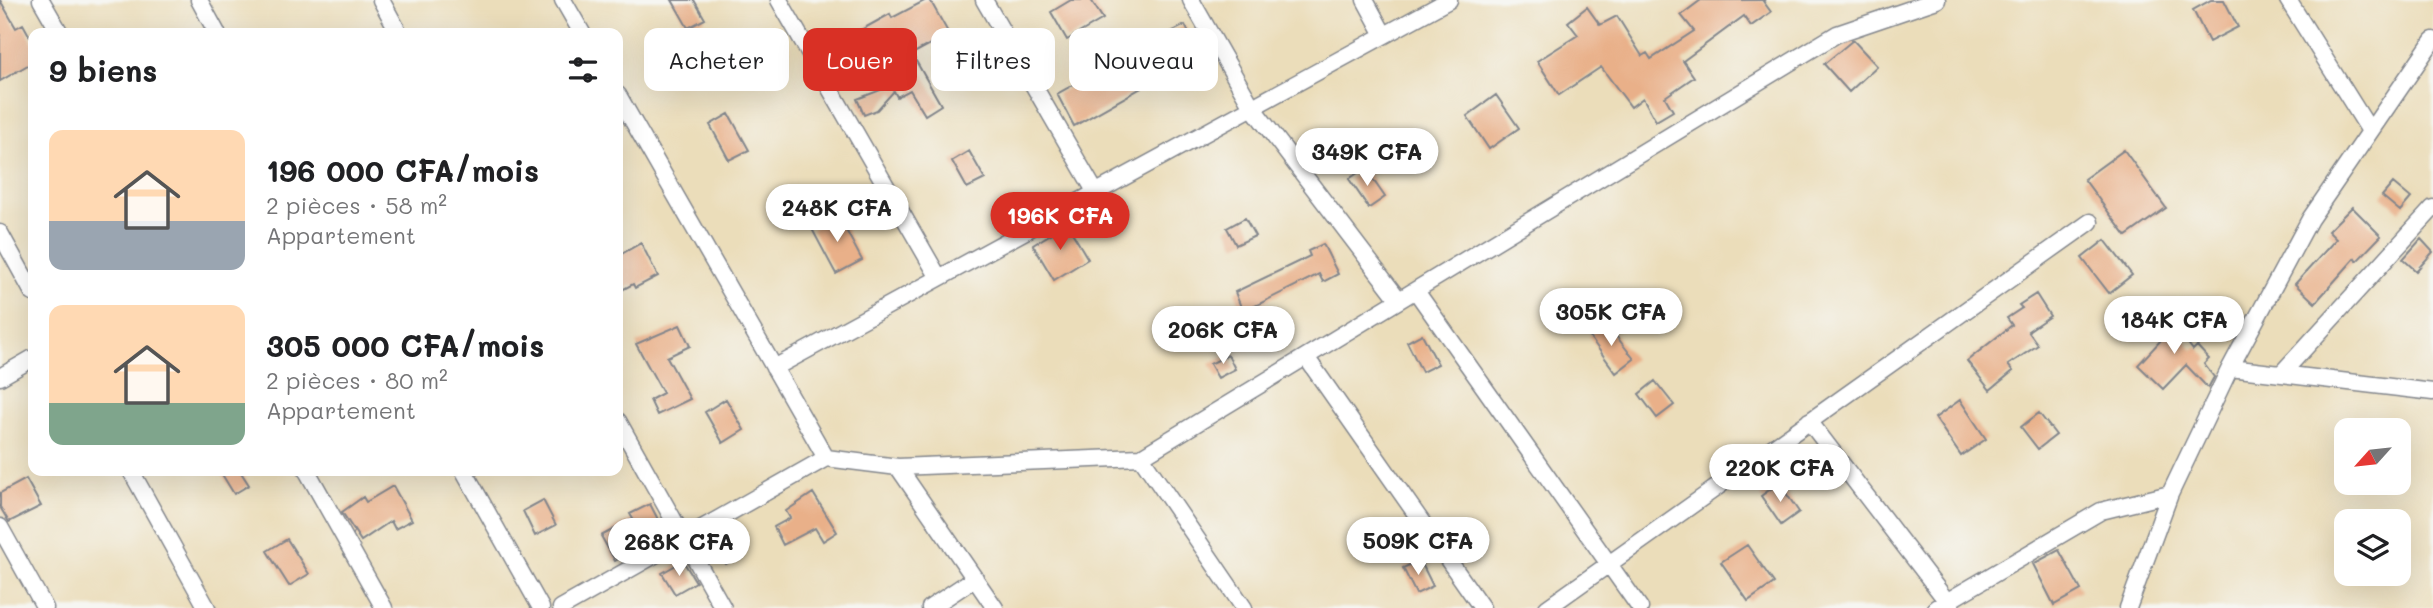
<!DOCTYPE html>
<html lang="fr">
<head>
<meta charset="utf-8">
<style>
	:root { --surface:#fff; --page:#f2f2f2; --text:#202124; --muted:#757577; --accent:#d93025 }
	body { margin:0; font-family:Mali,sans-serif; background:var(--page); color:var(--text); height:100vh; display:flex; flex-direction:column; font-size:26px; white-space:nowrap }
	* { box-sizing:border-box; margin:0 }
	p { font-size:23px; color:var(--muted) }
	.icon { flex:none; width:38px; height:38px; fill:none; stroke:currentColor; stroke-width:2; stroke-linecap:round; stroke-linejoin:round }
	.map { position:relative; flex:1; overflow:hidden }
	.details { position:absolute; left:28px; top:28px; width:595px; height:448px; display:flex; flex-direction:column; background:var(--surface); border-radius:14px; box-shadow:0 7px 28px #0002 }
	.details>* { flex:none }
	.guide { position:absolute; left:644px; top:28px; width:665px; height:63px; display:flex; gap:14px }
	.needle { width:46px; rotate:243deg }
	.tools { position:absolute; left:2334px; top:418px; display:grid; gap:14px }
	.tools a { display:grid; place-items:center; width:77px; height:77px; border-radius:14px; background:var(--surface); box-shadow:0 7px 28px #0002; font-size:35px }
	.price { position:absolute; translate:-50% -60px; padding:0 16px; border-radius:24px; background:#fff; color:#222; font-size:23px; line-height:46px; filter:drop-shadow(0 2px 4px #0008) }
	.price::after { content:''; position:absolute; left:50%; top:42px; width:21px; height:16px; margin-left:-10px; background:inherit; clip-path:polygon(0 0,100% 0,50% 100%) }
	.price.current { background:var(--accent); color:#fff }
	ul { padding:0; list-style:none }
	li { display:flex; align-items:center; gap:21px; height:175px; padding:0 21px }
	li span { display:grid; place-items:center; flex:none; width:196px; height:140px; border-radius:14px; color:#555 }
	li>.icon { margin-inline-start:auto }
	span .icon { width:84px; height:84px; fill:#fffc; stroke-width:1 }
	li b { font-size:30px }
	h2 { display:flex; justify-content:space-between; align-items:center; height:84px; padding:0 21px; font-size:30px }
	.tag { padding:0 24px; border-radius:14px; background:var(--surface); box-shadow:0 7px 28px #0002; font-size:24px; line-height:63px }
	.tag.current { background:var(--accent); color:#fff }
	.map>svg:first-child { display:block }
	.building { fill:#e9b089 }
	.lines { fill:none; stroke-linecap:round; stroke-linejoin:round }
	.minor-casing { stroke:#83868c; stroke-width:19 }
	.minor { stroke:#fff; stroke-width:16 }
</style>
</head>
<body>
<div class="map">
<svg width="2433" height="608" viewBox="0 0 2433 608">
	<rect width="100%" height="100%" fill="#f6f6f2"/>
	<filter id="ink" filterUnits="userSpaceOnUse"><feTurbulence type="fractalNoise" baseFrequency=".0143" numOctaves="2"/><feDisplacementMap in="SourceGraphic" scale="14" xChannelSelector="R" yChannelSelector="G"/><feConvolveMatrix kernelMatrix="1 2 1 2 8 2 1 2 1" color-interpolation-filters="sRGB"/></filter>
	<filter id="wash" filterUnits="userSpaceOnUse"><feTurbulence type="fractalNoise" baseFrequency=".00686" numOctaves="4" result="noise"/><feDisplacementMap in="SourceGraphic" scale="28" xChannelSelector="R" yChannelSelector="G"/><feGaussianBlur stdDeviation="1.57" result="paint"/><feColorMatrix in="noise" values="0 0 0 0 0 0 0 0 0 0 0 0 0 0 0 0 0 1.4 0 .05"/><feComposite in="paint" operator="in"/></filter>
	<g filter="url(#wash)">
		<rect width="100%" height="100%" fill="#ebddba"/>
		<g id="blocks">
			<!-- building -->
			<path class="building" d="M0 0 16 28 23 24 33 42V62L0 81Z
				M672 0H694L705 19 688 28Z
				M926 0H930L949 34 912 54 941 105 925 115 910 90 897 97 894 91 877 110 864 115 857 99 891 86 861 30 890 14 892 18Z
				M1071 0H1091L1103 19 1067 40 1051 12Z
				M1701 0H1765L1763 1 1771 12 1751 26 1744 16 1683 61 1694 77 1665 97 1673 111 1656 121 1643 98 1631 107 1601 67 1559 95 1537 61 1578 35 1568 22 1587 7 1600 25 1617 16 1642 56 1647 53 1651 59 1694 31 1681 15Z
				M2211 0H2224L2238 27 2209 42 2193 10Z
				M1185 25 1202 59 1177 72 1159 38Z
				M1853 40 1877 66 1849 92 1824 64Z
				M688 41 705 73 682 82 666 53Z
				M1125 59 1141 88 1074 126 1057 94 1082 80 1084 83Z
				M1496 95 1519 128 1489 149 1467 116Z
				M729 114 749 150 729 160 710 125Z
				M2124 150 2166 208 2126 236 2084 179Z
				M969 151 985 179 967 188 952 161Z
				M1365 168 1385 197 1369 208 1349 179Z
				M2393 183 2411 198 2400 211 2382 196Z
				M2352 207 2381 236 2357 261 2355 258 2315 303 2295 284 2336 239 2328 231Z
				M838 215 862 260 836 274 812 229Z
				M1245 218 1255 236 1236 245 1227 228Z
				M1067 224 1088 259 1054 280 1033 245Z
				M2421 239 2433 252 2416 271 2403 259Z
				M2105 240 2132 275 2109 293 2082 258Z
				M641 243 658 276 635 288 633 284 618 292V256Z
				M1323 244 1338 274 1323 282 1319 274 1243 312 1235 292 1310 256 1308 251Z
				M2036 294 2050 316 2028 331 2038 345 2008 365 2013 371 1990 390 1967 361 2012 325 2007 318 2022 308 2019 305Z
				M2163 311 2193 350 2197 346 2209 359 2204 364 2214 377 2208 388 2186 365 2163 389 2138 365 2163 338 2150 321Z
				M1606 323 1634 359 1616 373 1589 336Z
				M680 325 690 346 667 357 690 399 657 415 650 400 663 393 636 344Z
				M1422 334 1438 364 1422 372 1407 342Z
				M1228 355 1235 369 1218 378 1210 364Z
				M1655 381 1674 405 1657 418 1639 394Z
				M726 399 744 430 723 443 705 412Z
				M1960 400 1986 439 1961 456 1935 418Z
				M2039 413 2056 435 2038 449 2021 427Z
				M220 471H240L249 485 234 494Z
				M26 479 41 506 9 522 0 507V493Z
				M1779 483 1799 512 1781 525 1761 496Z
				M393 486 412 520 395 529 391 521 361 541 342 512 363 497 366 502Z
				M813 493 837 532 823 541 815 528 783 545 774 527 790 518 786 511Z
				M543 500 556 525 535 536 523 511Z
				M650 504 665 533 615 561 601 536 633 519 630 514Z
				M733 532 745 550 726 564 714 546Z
				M287 539 309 574 289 586 267 551Z
				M1747 545 1774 583 1748 601 1721 562Z
				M2059 550 2081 590 2054 605 2033 564Z
				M1420 560 1433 586 1416 594 1403 568Z
				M683 561 696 582 675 594 662 573Z"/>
		</g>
	</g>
	<g filter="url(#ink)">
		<use href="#blocks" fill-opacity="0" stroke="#83868c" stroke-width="2"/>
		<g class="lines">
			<!-- minor casing -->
			<g class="minor-casing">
				<path id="minor" d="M41 0 60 33
					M199 0 217 33
					M381 0 399 33
					M563 0 582 33
					M779 0 939 278
					M984 0 1096 193
					M1191 0 1252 107 1399 300
					M1365 0 1384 35
					M2288 0 2370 131
					M618 95 826 458
					M0 233 33 293
					M1416 291 1640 608
					M1306 357 1482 608
					M774 368 1449 0
					M2230 368 2433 392
					M2281 374 2433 208
					M0 377 33 358
					M618 421 723 608
					M1809 421 1952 608
					M1141 457 1244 608
					M898 467 995 608
					M131 471 207 608
					M307 471 384 608
					M464 471 541 608
					M0 527 45 608
					M561 608 826 458 898 467 1141 457 1837 34 1937 0
					M930 608 975 578
					M1547 608 2090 222
					M1936 608 2101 511 2170 494
					M2128 608 2170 494 2230 368 2310 219 2433 40"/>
			</g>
			<!-- minor -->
			<use href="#minor" class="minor"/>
		</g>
	</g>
</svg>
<div class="tools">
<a><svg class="needle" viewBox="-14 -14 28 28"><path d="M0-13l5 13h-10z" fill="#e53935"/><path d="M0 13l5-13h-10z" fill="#757577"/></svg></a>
<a><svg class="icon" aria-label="layers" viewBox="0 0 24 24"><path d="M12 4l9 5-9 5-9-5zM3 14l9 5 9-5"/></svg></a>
</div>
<b class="price" style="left:1367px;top:188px">349K CFA</b>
<b class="price" style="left:837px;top:244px">248K CFA</b>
<b class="price current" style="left:1060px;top:252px">196K CFA</b>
<b class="price" style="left:1611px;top:348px">305K CFA</b>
<b class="price" style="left:2174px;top:356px">184K CFA</b>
<b class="price" style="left:1223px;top:366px">206K CFA</b>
<b class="price" style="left:1780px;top:504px">220K CFA</b>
<b class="price" style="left:1418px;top:577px">509K CFA</b>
<b class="price" style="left:679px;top:578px">268K CFA</b>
<div class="guide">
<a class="tag">Acheter</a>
<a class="tag current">Louer</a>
<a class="tag">Filtres</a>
<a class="tag">Nouveau</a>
</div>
<section class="details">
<h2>9 biens<svg class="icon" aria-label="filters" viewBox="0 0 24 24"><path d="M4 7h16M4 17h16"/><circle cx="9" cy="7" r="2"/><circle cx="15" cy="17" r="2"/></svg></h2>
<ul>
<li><span style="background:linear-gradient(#ffd9b3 65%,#9aa5b1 0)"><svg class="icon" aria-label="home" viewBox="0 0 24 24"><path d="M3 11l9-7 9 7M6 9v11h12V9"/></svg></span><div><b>196 000 CFA/mois</b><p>2 pièces · 58 m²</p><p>Appartement</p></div></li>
<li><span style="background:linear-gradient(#ffd9b3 70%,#7fa58c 0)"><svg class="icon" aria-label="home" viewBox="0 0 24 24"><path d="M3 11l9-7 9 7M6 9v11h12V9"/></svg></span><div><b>305 000 CFA/mois</b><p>2 pièces · 80 m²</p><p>Appartement</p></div></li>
</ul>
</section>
</div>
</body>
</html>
